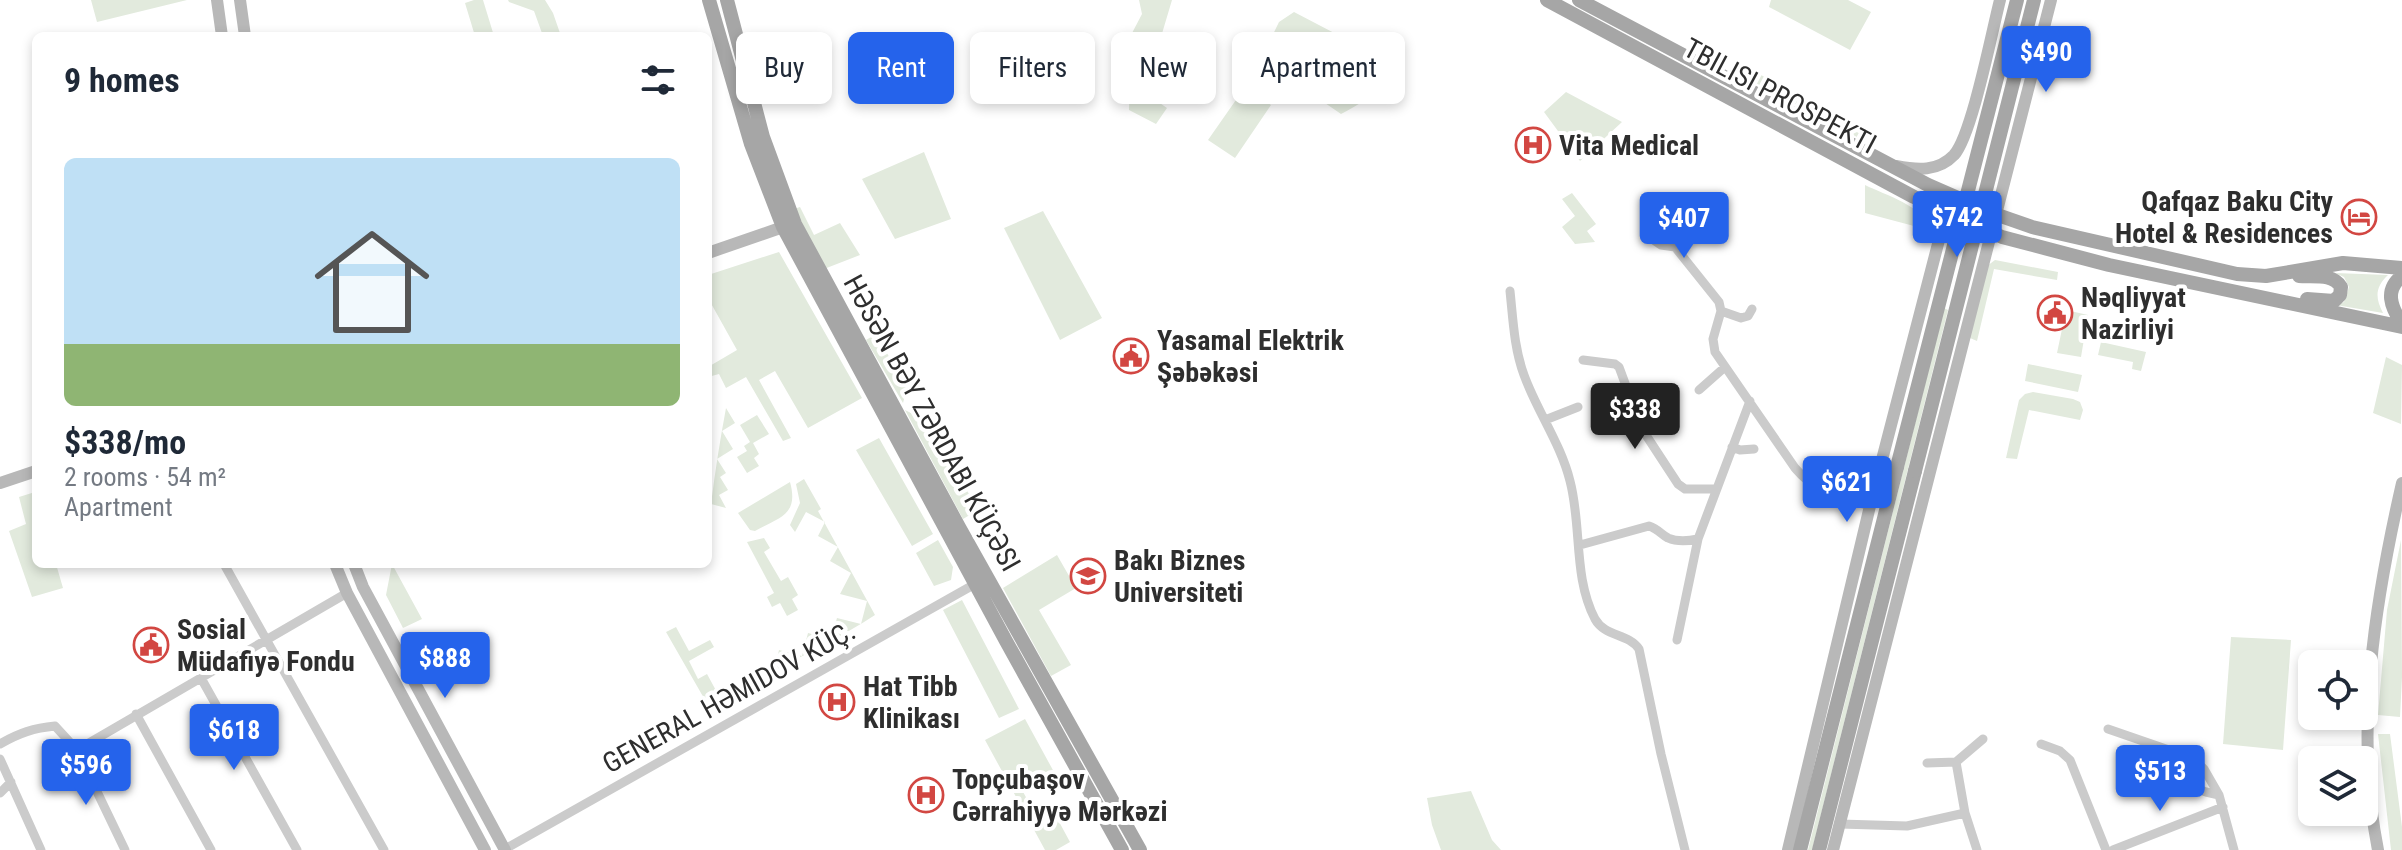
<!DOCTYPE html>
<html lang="en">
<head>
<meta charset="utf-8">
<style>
	:root { --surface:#fff; --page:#f6f6f7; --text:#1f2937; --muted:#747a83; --line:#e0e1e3; --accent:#2563eb }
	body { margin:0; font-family:"Roboto Condensed",sans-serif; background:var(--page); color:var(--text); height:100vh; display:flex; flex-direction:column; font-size:30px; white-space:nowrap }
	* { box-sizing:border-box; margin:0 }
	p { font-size:26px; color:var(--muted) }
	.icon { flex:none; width:44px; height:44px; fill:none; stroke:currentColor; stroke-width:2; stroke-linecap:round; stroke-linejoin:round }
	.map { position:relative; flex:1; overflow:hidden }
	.panel { position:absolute; left:32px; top:32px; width:680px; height:536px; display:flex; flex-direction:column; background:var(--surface); border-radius:12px; box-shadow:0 4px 12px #0003 }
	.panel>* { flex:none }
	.guide { position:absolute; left:736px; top:32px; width:760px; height:72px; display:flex; gap:16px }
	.controls { position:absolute; left:2298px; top:650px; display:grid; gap:16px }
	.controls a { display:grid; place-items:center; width:80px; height:80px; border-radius:12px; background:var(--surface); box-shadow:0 4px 12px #0003; font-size:40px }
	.price { position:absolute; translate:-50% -68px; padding:0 18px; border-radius:8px; background:var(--accent); color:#fff; font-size:26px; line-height:52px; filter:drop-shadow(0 2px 4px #0008) }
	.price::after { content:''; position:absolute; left:50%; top:48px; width:24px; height:18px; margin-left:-12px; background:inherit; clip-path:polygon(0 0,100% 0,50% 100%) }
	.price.active { background:#222; color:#fff }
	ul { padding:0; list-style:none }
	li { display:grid; align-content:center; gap:16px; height:424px; padding:0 32px }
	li+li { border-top:2px solid var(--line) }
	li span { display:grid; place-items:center; height:248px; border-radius:12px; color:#555 }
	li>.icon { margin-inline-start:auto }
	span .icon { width:144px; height:144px; fill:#fffc; stroke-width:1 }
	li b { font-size:34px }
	h2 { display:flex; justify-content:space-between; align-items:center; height:96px; padding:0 32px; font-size:34px }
	.tag { padding:0 28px; border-radius:12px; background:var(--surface); box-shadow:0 4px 12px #0003; font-size:28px; line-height:72px }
	.tag.active { background:var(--accent); color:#fff }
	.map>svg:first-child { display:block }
	.green { fill:#e2eadd }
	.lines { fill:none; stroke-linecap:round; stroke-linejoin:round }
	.street { stroke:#cbcbcb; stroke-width:9 }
	.secondary { stroke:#b8b8b8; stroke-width:12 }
	.primary { stroke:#a6a6a6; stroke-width:14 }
	.primary-bridge { stroke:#a6a6a6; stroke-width:14 }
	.labels { text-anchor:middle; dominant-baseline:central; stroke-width:8; stroke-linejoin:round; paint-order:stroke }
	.street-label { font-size:28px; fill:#2e2e2e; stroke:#fff }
	.poi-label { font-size:28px; font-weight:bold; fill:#2e2e2e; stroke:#fff; text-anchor:start }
</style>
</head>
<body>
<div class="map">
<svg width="2402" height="850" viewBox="0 0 2402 850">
	<rect width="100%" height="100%" fill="#fff"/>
	<!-- green -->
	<path class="green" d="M91 0H187L97 22Z
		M474 0H483L494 36H475L465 3Z
		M508 0H545L553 13 561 36H543L534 11 509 2Z
		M1139 0H1172L1158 47 1177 58 1151 97 1167 108 1156 124 1129 110 1131 35 1142 14Z
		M1771 0H1848L1871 12 1850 50 1769 7Z
		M1294 12 1384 59C1378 94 1371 98 1341 114L1261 59 1279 22Z
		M1759 74 1862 127 1857 137 1754 82Z
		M1245 87 1271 105 1235 158 1208 140Z
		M1566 92 1622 122 1580 161 1544 112Z
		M924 152 951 219 895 239 862 179Z
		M1865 185C1885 195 1925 206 1929 230L1865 213Z
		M1572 193 1596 224 1587 231 1595 242 1575 244 1562 227 1575 216 1562 199Z
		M800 207 814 235 840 223 860 255 824 269 794 209Z
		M1043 211 1102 318 1060 340 1004 228Z
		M779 252 862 398 808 428 775 371 759 380 791 438 783 441 746 377 726 388 719 374 708 377V367L737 350 708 298V275Z
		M1995 260 2058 272 2057 280 1994 269 1977 341 1970 338 1987 266Z
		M2335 273 2388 275C2375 287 2375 298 2383 313L2336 305 2344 302 2349 287 2344 277Z
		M1944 308 1948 310 1812 850H1808Z
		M2066 310 2088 315 2081 357 2057 353Z
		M876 334 907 388 903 403 866 340Z
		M2101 342 2146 352 2141 371 2132 369 2133 362 2098 355Z
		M2386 357 2402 365 2401 424 2373 413Z
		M2028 364 2082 375 2078 392 2025 381Z
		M2033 392 2073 399 2080 402 2083 410 2080 420 2029 410 2017 459 2006 458 2019 400 2025 394Z
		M726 408 735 423 722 431 733 449 717 459 726 473 720 477 728 490 719 495 726 508 711 504C715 472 720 440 726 408Z
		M905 410 917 416 923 426 929 423 978 510 963 519Z
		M757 415 769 434 753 443 759 454 754 458 759 466 747 473 737 457 747 451 744 446 750 442 740 425Z
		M879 438 933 534 912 546 856 450Z
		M804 479 821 509 818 511 875 615C843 636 808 653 774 671L779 650 802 656 808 633 831 639 837 618 861 624 867 601 840 594 851 573 830 561 838 547 818 536 825 522 806 512 795 532 790 525 800 503 796 484Z
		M790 482C799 515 780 517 755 531L750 530 738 513Z
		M35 492 36 564H56L63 588 32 597 9 531 26 524 19 497Z
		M764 538 770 548 764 552 781 581 788 577 798 595 792 599 798 610 787 616 780 603 772 607 767 597 774 593 747 542Z
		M938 540 953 567 951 580 934 586 916 553Z
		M2401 540 2402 677 2400 717 2378 715 2387 610Z
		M1057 555 1076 588 1039 610 1071 665 1051 676 1003 588Z
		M392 564 422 619 403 628 386 595Z
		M962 600 1019 709 999 718 943 610Z
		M676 627 689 651 710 640 714 647 689 661 698 679 707 674 725 707 719 710 711 697 705 700 666 632Z
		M2231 637 2291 640 2283 750 2223 744Z
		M1025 719 1054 772 1022 790 1042 826 1057 818 1070 842 1056 850H1045L985 740Z
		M2378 734H2390L2402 827V850H2391Z
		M1471 791 1492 840 1501 850H1441L1432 825 1427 798Z"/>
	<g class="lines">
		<!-- street -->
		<path class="street" d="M1645 234 1661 245 1675 247 1665 218
			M1675 247 1719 302 1721 311 1713 339 1715 352 1795 468C1818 495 1838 496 1870 506
			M1510 291C1513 319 1514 348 1524 375 1537 411 1561 444 1570 481 1582 526 1573 577 1595 619 1605 637 1628 633 1639 649L1661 754 1685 850
			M1721 311 1741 318 1748 316 1752 309
			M1583 360 1615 364 1619 367 1642 429 1678 484 1685 489H1716
			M1699 390 1725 367
			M1545 420 1578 407
			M1732 447 1740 450 1754 449
			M1580 545 1649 526C1658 529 1661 534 1668 538 1677 542 1689 541 1698 539
			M224 564 384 850
			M1677 640 1698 539 1750 401
			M201 678 297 850
			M136 714 211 850
			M2108 729 2192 758 2204 769 2219 795 2234 850
			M0 744C19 733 34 728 55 726L77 750 347 593
			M2041 744 2060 751 2070 760 2106 850
			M77 750 125 850
			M0 759 41 850
			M1956 762 1983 739
			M2148 771 2206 792 2219 795
			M0 793 11 782
			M1965 813 1977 850
			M1840 824 1907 826 1965 813 1956 762 1927 763
			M505 849 975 584
			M2113 850 2223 807"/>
		<!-- secondary -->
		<path class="secondary" d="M217 0 222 36
			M240 0 245 36
			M1896 166C1917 170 1938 172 1954 155 1972 135 1992 31 2000 0
			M708 253 783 227
			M0 483 36 471
			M335 564 347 593 485 850
			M354 564 363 587 505 850
			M1788 850 1870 506 1939 240 1936 219 1920 202
			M1833 850 2051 0
			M2378 850C2354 729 2375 601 2402 483"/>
		<!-- primary -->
		<path class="primary" d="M709 0 751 144 783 227 1006 641 1122 850
			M727 0 763 137 795 224 959 527 1140 850
			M1547 0 1914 197 2002 237 2109 265 2402 327
			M1579 0 1928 185 1992 213 2032 227 2237 274 2266 276 2343 263 2402 268
			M2299 276C2314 277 2333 273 2341 287L2340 295 2334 301 2307 299
			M2402 276C2384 290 2391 307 2402 324
			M1800 850 1897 467
			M1819 850 1915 471"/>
		<!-- primary-bridge -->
		<path class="primary-bridge" d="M1897 467 2017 0
			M1915 471 2034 0"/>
	</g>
	<!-- icons -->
	<defs>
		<g id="hospital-ring" transform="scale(1.8)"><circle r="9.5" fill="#fff" stroke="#d24742" stroke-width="1.5"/><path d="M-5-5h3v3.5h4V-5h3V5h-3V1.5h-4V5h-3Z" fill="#d24742"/></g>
		<g id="hotel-ring" transform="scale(1.8)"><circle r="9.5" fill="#fff" stroke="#d24742" stroke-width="1.5"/><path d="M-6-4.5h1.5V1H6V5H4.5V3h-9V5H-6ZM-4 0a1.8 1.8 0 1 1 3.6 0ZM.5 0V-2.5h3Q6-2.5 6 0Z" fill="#d24742"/></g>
		<g id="civic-ring" transform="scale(1.8)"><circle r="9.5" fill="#fff" stroke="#d24742" stroke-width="1.5"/><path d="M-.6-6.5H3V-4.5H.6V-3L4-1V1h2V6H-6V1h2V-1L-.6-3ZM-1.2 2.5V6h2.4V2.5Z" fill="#d24742"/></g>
		<g id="university-ring" transform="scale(1.8)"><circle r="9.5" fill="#fff" stroke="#d24742" stroke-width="1.5"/><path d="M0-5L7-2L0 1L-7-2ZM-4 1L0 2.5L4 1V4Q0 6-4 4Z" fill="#d24742"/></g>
	</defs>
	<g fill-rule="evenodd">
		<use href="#hospital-ring" x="1533" y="145"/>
		<use href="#hotel-ring" x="2359" y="217"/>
		<use href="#civic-ring" x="2055" y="313"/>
		<use href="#civic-ring" x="1131" y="356"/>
		<use href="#university-ring" x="1088" y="576"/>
		<use href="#civic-ring" x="151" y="645"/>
		<use href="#hospital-ring" x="837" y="702"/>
		<use href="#hospital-ring" x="926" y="795"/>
	</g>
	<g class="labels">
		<!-- street labels -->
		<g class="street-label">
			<text transform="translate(1780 96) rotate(28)">TBILISI PROSPEKTI</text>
			<text transform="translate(932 423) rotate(61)">HƏSƏN BƏY ZƏRDABI KÜÇƏSI</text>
			<text transform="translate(729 697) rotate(-29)">GENERAL HƏMIDOV KÜÇ.</text>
		</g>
		<!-- poi labels -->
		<g class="poi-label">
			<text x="1559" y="145">Vita Medical</text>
			<text x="2333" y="201" text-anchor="end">Qafqaz Baku City<tspan x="2333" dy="32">Hotel &amp; Residences</tspan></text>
			<text x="2081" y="297">Nəqliyyat<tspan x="2081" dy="32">Nazirliyi</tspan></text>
			<text x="1157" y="340">Yasamal Elektrik<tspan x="1157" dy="32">Şəbəkəsi</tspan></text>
			<text x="1114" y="560">Bakı Biznes<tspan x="1114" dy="32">Universiteti</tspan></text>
			<text x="177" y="629">Sosial<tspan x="177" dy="32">Müdafiyə Fondu</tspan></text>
			<text x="863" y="686">Hat Tibb<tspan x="863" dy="32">Klinikası</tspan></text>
			<text x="952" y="779">Topçubaşov<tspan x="952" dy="32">Cərrahiyyə Mərkəzi</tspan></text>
		</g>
	</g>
</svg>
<div class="controls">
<a><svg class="icon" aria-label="locate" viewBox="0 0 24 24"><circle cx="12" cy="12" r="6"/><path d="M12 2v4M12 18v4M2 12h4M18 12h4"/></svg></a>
<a><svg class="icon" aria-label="layers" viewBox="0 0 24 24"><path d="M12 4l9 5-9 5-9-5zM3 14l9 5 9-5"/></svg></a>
</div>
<b class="price" style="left:2046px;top:94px">$490</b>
<b class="price" style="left:1957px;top:259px">$742</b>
<b class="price" style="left:1684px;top:260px">$407</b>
<b class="price active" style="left:1635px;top:451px">$338</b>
<b class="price" style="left:1847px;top:524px">$621</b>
<b class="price" style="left:445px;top:700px">$888</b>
<b class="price" style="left:234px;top:772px">$618</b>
<b class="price" style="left:86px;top:807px">$596</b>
<b class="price" style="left:2160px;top:813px">$513</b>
<div class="guide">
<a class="tag">Buy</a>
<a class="tag active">Rent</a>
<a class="tag">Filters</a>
<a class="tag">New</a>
<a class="tag">Apartment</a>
</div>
<section class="panel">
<h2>9 homes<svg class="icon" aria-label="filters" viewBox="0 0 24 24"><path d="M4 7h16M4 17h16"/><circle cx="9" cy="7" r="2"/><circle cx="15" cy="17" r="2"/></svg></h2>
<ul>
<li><span style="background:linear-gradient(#bfe0f5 75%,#8fb573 0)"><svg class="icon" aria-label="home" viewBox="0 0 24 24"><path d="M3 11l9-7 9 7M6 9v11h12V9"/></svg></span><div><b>$338/mo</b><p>2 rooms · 54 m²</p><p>Apartment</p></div></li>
</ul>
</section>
</div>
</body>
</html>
